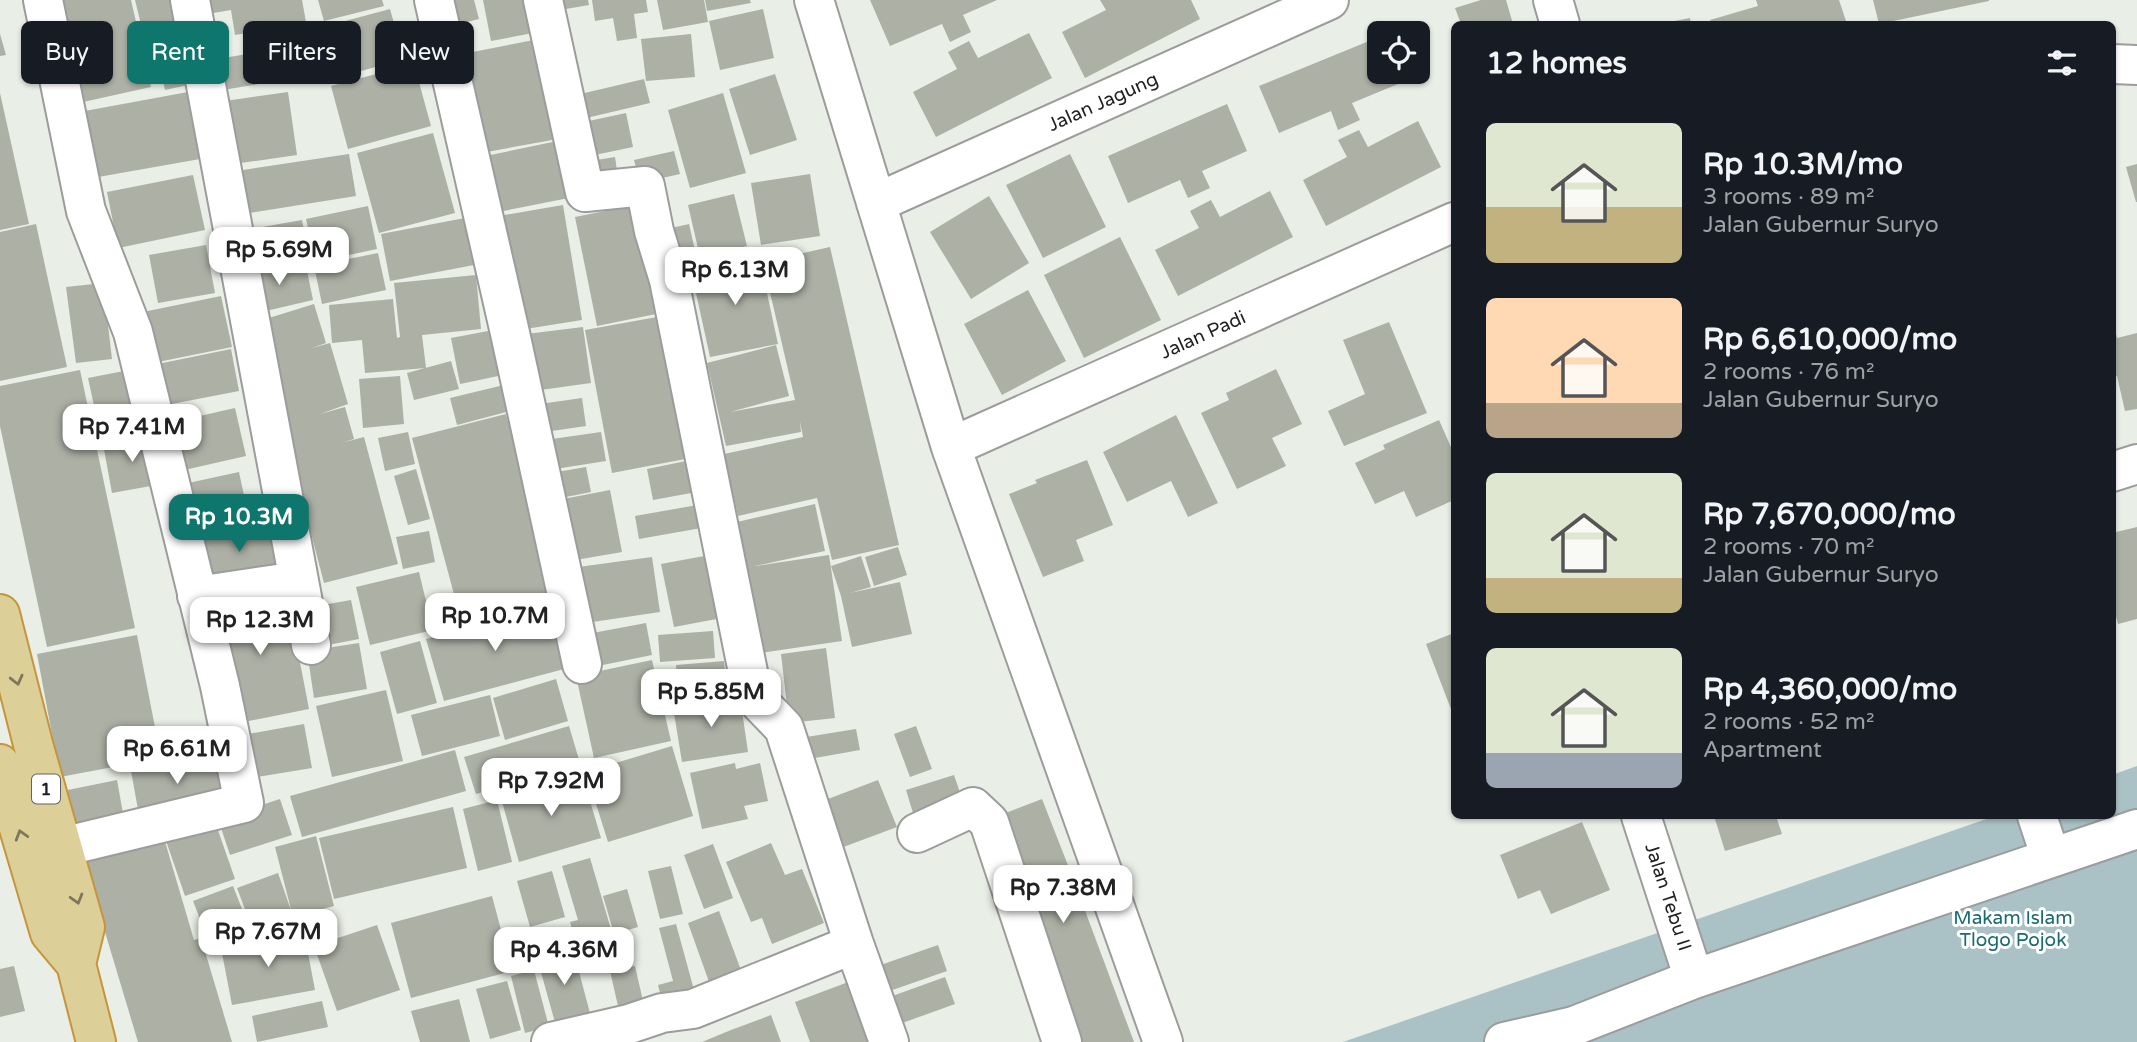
<!DOCTYPE html>
<html lang="en">
<head>
<meta charset="utf-8">
<style>
	:root { --surface:#171b24; --page:#20242c; --text:#f1f3f6; --muted:#9ea1a6; --accent:#0f766e }
	body { margin:0; font-family:"Varela Round",sans-serif; background:var(--page); color:var(--text); height:100vh; display:flex; flex-direction:column; font-size:26px; white-space:nowrap }
	* { box-sizing:border-box; margin:0 }
	p { font-size:23px; color:var(--muted) }
	.icon { flex:none; width:38px; height:38px; fill:none; stroke:currentColor; stroke-width:2; stroke-linecap:round; stroke-linejoin:round }
	.map { position:relative; flex:1; overflow:hidden }
	.details { position:absolute; left:1451px; top:21px; width:665px; height:798px; display:flex; flex-direction:column; background:var(--surface); border-radius:10px; box-shadow:0 2px 5px #0004 }
	.details>* { flex:none }
	.top-card { position:absolute; left:21px; top:21px; width:665px; height:63px; display:flex; gap:14px }
	.tools { position:absolute; left:1367px; top:21px; display:grid; gap:14px }
	.tools a { display:grid; place-items:center; width:63px; height:63px; border-radius:10px; background:var(--surface); box-shadow:0 2px 5px #0004; font-size:35px }
	.price { position:absolute; translate:-50% -60px; padding:0 16px; border-radius:14px; background:#fff; color:#222; font-size:23px; line-height:46px; filter:drop-shadow(0 2px 4px #0008) }
	.price::after { content:''; position:absolute; left:50%; top:42px; width:21px; height:16px; margin-left:-10px; background:inherit; clip-path:polygon(0 0,100% 0,50% 100%) }
	.price.on { background:var(--accent); color:#fff }
	ul { padding:0; list-style:none }
	li { display:flex; align-items:center; gap:21px; height:175px; padding:0 35px }
	li span { display:grid; place-items:center; flex:none; width:196px; height:140px; border-radius:10px; color:#555 }
	li>.icon { margin-inline-start:auto }
	span .icon { width:84px; height:84px; fill:#fffc; stroke-width:1 }
	li b { font-size:30px }
	h2 { display:flex; justify-content:space-between; align-items:center; height:84px; padding:0 35px; font-size:30px }
	.tag { padding:0 24px; border-radius:10px; background:var(--surface); box-shadow:0 2px 5px #0004; font-size:24px; line-height:63px }
	.tag.on { background:var(--accent); color:#fff }
	.map>svg:first-child { display:block }
	.cemetery { fill:#aac1c5 }
	.building { fill:#acb0a5 }
	.lines { fill:none; stroke-linecap:round; stroke-linejoin:round }
	.minor-casing { stroke:#9c9c9c; stroke-width:42 }
	.highway-casing { stroke:#c6953a; stroke-width:42 }
	.minor { stroke:#fff; stroke-width:38 }
	.highway { stroke:#dccf98; stroke-width:38 }
	.oneway { stroke:#7e775c }
	.labels { text-anchor:middle; dominant-baseline:central; stroke-width:6; stroke-linejoin:round; paint-order:stroke }
	.shield { fill:#fff; stroke:#626262; stroke-width:2 }
	.shield-label { font-size:18px; font-weight:bold; fill:#1f1f1f }
	.street-label { font-size:19px; fill:#1f1f1f; stroke:#fff }
	.park-label { font-size:19px; fill:#196a71; stroke:#fff }
</style>
</head>
<body>
<div class="map">
<svg width="2137" height="1042" viewBox="0 0 2137 1042">
	<rect width="100%" height="100%" fill="#e9eee6"/>
	<!-- cemetery -->
	<path class="cemetery" d="M2137 766V1042H1343L1995 816H2112V775Z"/>
	<!-- building -->
	<path class="building" d="M50 0H131L151 87 74 104Z
		M135 0H182L191 38 147 49Z
		M199 0H302L306 22 235 35 231 10 201 15Z
		M318 0H382L384 6 324 21Z
		M440 0H474L479 19 447 27Z
		M483 0H527L533 33 491 41Z
		M558 0H588L589 5 560 10Z
		M592 0H646L648 12 634 14 637 38 617 41 613 18 595 21Z
		M657 0H704L708 22 663 30Z
		M705 0H750L751 3 707 11Z
		M870 0H997L963 15 971 32 950 42 942 24 890 46Z
		M1100 0H1191L1200 19 1085 78 1062 32 1106 10Z
		M1481 0H1506L1513 24H1461L1455 8Z
		M1756 0H1839L1847 24H1712L1710 20 1758 6Z
		M1873 0H1989V1L1879 24Z
		M390 9 404 59 322 82 308 31Z
		M763 9 774 58 720 70 709 21Z
		M1690 18 1691 24H1664V23Z
		M1029 33 1052 78 936 137 913 92 957 69 948 52 969 41 978 58Z
		M0 34 6 55 0 56Z
		M691 34 695 77 646 81 641 39Z
		M1379 37V72H1393L1398 84 1352 103 1360 120 1338 130 1331 111 1279 133 1259 86Z
		M544 38 563 138 476 154 457 55Z
		M189 45 197 83 165 90 157 52Z
		M295 46 300 77 211 92 206 61Z
		M414 64 431 126 348 149 331 86Z
		M775 74 797 140 750 155 729 89Z
		M644 79 650 103 578 120 572 96Z
		M188 92 200 159 87 179 74 113Z
		M288 92 297 155 234 164 218 102Z
		M0 93 29 224 0 230Z
		M723 93 746 173 690 188 668 110Z
		M1227 104 1247 151 1202 171 1210 188 1188 198 1180 180 1128 203 1108 156Z
		M626 113 633 147 590 156 584 122Z
		M1418 121 1441 167 1326 226 1303 180 1347 157 1338 140 1359 130 1368 147Z
		M433 133 455 213 379 233 357 153Z
		M567 139 579 196 493 213 481 157Z
		M674 151 680 174 640 183 634 160Z
		M349 154 356 196 237 215 230 172Z
		M1070 154 1106 227 1043 258 1006 185Z
		M615 157 619 184 584 162Z
		M2137 164V202H2136L2126 167Z
		M810 174 820 236 761 245 751 183Z
		M193 175 205 230 118 248 107 192Z
		M1270 191 1293 237 1178 296 1155 250 1199 228 1190 211 1211 200 1220 217Z
		M734 194 747 246 700 257 688 205Z
		M989 196 1029 263 971 299 930 232Z
		M563 205 582 320 513 331 493 217Z
		M635 205 656 314 597 326 575 217Z
		M368 206 377 249 316 262 306 219Z
		M465 218 474 265 390 281 381 234Z
		M302 220 309 257 257 267 251 229Z
		M36 224 67 367 0 381V232Z
		M689 224 696 255 665 262 658 231Z
		M1120 237 1161 320 1084 358 1044 275Z
		M206 245 215 293 158 303 149 255Z
		M830 247 899 545 832 560 817 498 738 516 724 454 803 437 800 421 801 432 726 446 707 363 776 345 789 396 730 412 795 400 763 262Z
		M378 253 386 290 322 304 314 266Z
		M759 256 778 344 710 357 691 270Z
		M305 261 313 300 253 314 244 275Z
		M476 275 481 329 422 335 426 368 365 373 362 340 332 343 329 305 393 299 397 338 400 337 394 283Z
		M103 283 112 359 76 363 66 287Z
		M1028 290 1066 361 1002 395 964 324Z
		M221 296 232 347 153 363 143 312Z
		M314 304 326 343 312 348 330 343 348 404 320 414 345 407 354 439 341 443 364 437 398 564 324 583 256 322Z
		M657 317 685 459 612 473 585 330Z
		M2113 320 2117 338 2137 333V409L2125 411 2117 376 2112 377Z
		M1389 322 1427 413 1344 446 1328 411 1365 394 1343 340Z
		M583 327 591 383 526 392 518 335Z
		M504 328 513 373 460 384 451 338Z
		M231 349 239 391 156 407 148 366Z
		M451 361 459 389 414 400 407 373Z
		M134 369 146 429 101 438 88 378Z
		M1276 369 1302 424 1272 438 1286 466 1237 489 1201 413 1229 400 1226 393Z
		M80 370 135 628 47 647 0 426V386Z
		M400 376 404 424 363 428 359 379Z
		M508 384 514 410 457 425 450 398Z
		M582 398 586 426 545 432 540 404Z
		M235 408 246 456 180 471 169 423Z
		M506 414 556 600 462 624 412 438Z
		M1176 415 1218 503 1188 517 1171 481 1127 502 1103 452Z
		M1439 420 1454 454V500L1416 517 1404 491 1375 504 1355 463 1385 449 1383 445Z
		M408 432 415 464 385 471 378 438Z
		M601 432 606 461 549 470 545 440Z
		M153 435 162 484 112 493 103 444Z
		M696 459 702 491 653 500 647 469Z
		M1087 460 1113 525 1076 540 1084 561 1043 577 1009 494 1037 483 1035 480Z
		M586 467 591 492 556 499 551 473Z
		M416 469 430 519 408 525 394 476Z
		M239 472 249 519 189 532 179 485Z
		M610 490 622 552 564 562 553 501Z
		M703 504 707 527 639 539 635 516Z
		M815 504 825 551 755 566 829 555 842 641 760 653 747 567 737 522Z
		M282 520 292 569 195 588 186 539Z
		M2137 527V619L2118 624 2112 600V533Z
		M429 531 435 562 403 569 396 537Z
		M898 547 907 575 874 586 865 557Z
		M715 554 727 617 674 627 661 564Z
		M861 556 871 587 850 593 900 582 912 634 852 647 841 596 831 566Z
		M652 557 660 612 579 624 571 568Z
		M419 572 433 630 370 645 356 587Z
		M286 590 309 709 234 724 209 607Z
		M351 600 359 639 318 647 311 607Z
		M546 605 564 669 444 701 426 639Z
		M646 623 652 655 588 668 582 635Z
		M713 631 715 658 660 662 658 635Z
		M1454 633V717L1426 644Z
		M137 635 161 758 60 777 37 654Z
		M420 641 437 703 397 714 380 652Z
		M359 643 367 689 314 698 307 651Z
		M826 648 835 718 789 723 781 654Z
		M652 660 671 741 594 758 576 676Z
		M724 661 727 690 678 694 676 665Z
		M556 679 568 721 505 740 493 698Z
		M386 690 403 761 332 777 316 706Z
		M490 695 500 736 422 756 411 715Z
		M740 697 748 752 682 762 673 707Z
		M304 724 312 768 244 779 237 736Z
		M569 726 580 763 476 794 464 757Z
		M916 726 932 769 910 777 894 734Z
		M856 729 860 750 798 761 794 739Z
		M672 746 693 816 608 842 586 772Z
		M455 750 466 791 302 837 290 796Z
		M215 756 223 800 139 815 131 771Z
		M735 763 736 769 760 763 768 801 744 806 748 819 702 829 690 773Z
		M582 774 601 838 519 862 501 798Z
		M954 775 966 810 917 826 906 790Z
		M117 780 124 819 66 830 58 792Z
		M878 780 897 827 838 849 820 802Z
		M280 799 292 835 230 855 218 819Z
		M1042 799 1071 873 1134 1042H1079L995 817Z
		M497 800 512 862 478 871 463 809Z
		M453 807 467 868 334 899 319 838Z
		M213 816 235 879 185 896 163 832Z
		M1714 816H1776L1782 834 1725 851Z
		M1582 822 1610 890 1551 914 1540 890 1518 899 1500 855Z
		M161 828 194 940 201 938 232 1042H138L81 852Z
		M316 836 334 906 293 917 275 847Z
		M771 843 785 875 802 869 824 923 772 944 762 918 751 922 726 862Z
		M713 844 733 898 704 909 684 855Z
		M590 858 613 936 577 946 570 922 578 920 562 866Z
		M671 866 683 914 660 919 648 871Z
		M552 871 565 917 530 927 517 881Z
		M278 873 292 913 252 928 237 888Z
		M233 886 249 927 209 942 193 901Z
		M627 889 638 927 614 934 603 896Z
		M492 896 512 971 411 998 391 923Z
		M719 911 745 981 713 993 688 923Z
		M676 924 697 1001 664 1009 658 985 673 981 659 928Z
		M377 925 400 990 337 1011 314 946Z
		M304 932 315 990 232 1005 221 948Z
		M938 945 947 971 881 994 872 968Z
		M573 949 591 1017 556 1026 537 958Z
		M14 966 25 1011 0 1017V969Z
		M635 966 643 1001 618 1006 610 971Z
		M534 970 549 1027 525 1033 511 976Z
		M945 977 955 1004 894 1026 884 999Z
		M507 981 521 1030 490 1039 476 989Z
		M851 981 875 1042H810L795 1002Z
		M459 999 470 1042H420L411 1011Z
		M322 1001 328 1027 257 1042 252 1016Z
		M771 1015 781 1042H702L731 1030Z"/>
	<g class="lines">
		<!-- minor casing -->
		<g class="minor-casing">
			<path id="minor" d="M43 0 86 211 133 332 220 686 244 803 62 847
				M190 0 311 645
				M434 0 510 333 582 664
				M543 0 585 192 645 186 654 231 669 280 751 687 758 701 784 728 854 944 889 1042
				M814 0 951 447 1163 1042
				M1553 0 1560 24
				M2112 64 2137 65
				M876 203 1329 0
				M951 447 1454 222
				M2112 472 2137 464
				M197 596 298 581
				M1641 816 1694 979
				M2037 816 2051 858
				M917 833 973 807 989 822 1062 1042
				M551 1042 629 1024 662 1013 693 1009 854 944
				M1504 1042 1574 1026 1694 979 2137 829"/>
		</g>
		<!-- highway casing -->
		<g class="highway-casing">
			<path id="highway" d="M0 614 33 744 85 927 76 964
				M0 764 50 933 76 964 96 1042"/>
		</g>
		<!-- minor -->
		<use href="#minor" class="minor"/>
		<!-- highway -->
		<use href="#highway" class="highway"/>
	</g>
	<!-- one-way arrows -->
	<defs><path id="oneway-chevron" d="M-2-3.5L2.5 0L-2 3.5" fill="none" stroke-width="1.6" stroke-linecap="round" stroke-linejoin="round" transform="scale(1.75)"/></defs>
	<g class="oneway">
		<use href="#oneway-chevron" transform="translate(17 680) rotate(76)"/>
		<use href="#oneway-chevron" transform="translate(21 835) rotate(-107)"/>
		<use href="#oneway-chevron" transform="translate(77 899) rotate(74)"/>
	</g>
	<g class="labels">
		<!-- shield labels -->
		<rect class="shield" x="32" y="774.5" width="28" height="29" rx="5"/>
		<g class="shield-label">
			<text x="46" y="789">1</text>
		</g>
		<!-- street labels -->
		<g class="street-label">
			<text transform="translate(1103 102) rotate(-24)">Jalan Jagung</text>
			<text transform="translate(1203 335) rotate(-24)">Jalan Padi</text>
			<text transform="translate(1668 897) rotate(72)">Jalan Tebu II</text>
		</g>
		<!-- park labels -->
		<g class="park-label">
			<text x="2013" y="918">Makam Islam<tspan x="2013" dy="22">Tlogo Pojok</tspan></text>
		</g>
	</g>
</svg>
<div class="tools">
<a><svg class="icon" aria-label="locate" viewBox="0 0 24 24"><circle cx="12" cy="12" r="6"/><path d="M12 2v4M12 18v4M2 12h4M18 12h4"/></svg></a>
</div>
<b class="price" style="left:279px;top:287px">Rp 5.69M</b>
<b class="price" style="left:735px;top:307px">Rp 6.13M</b>
<b class="price" style="left:132px;top:464px">Rp 7.41M</b>
<b class="price on" style="left:239px;top:554px">Rp 10.3M</b>
<b class="price" style="left:495px;top:653px">Rp 10.7M</b>
<b class="price" style="left:260px;top:657px">Rp 12.3M</b>
<b class="price" style="left:711px;top:729px">Rp 5.85M</b>
<b class="price" style="left:177px;top:786px">Rp 6.61M</b>
<b class="price" style="left:551px;top:818px">Rp 7.92M</b>
<b class="price" style="left:1063px;top:925px">Rp 7.38M</b>
<b class="price" style="left:268px;top:969px">Rp 7.67M</b>
<b class="price" style="left:564px;top:987px">Rp 4.36M</b>
<div class="top-card">
<a class="tag">Buy</a>
<a class="tag on">Rent</a>
<a class="tag">Filters</a>
<a class="tag">New</a>
</div>
<section class="details">
<h2>12 homes<svg class="icon" aria-label="filters" viewBox="0 0 24 24"><path d="M4 7h16M4 17h16"/><circle cx="9" cy="7" r="2"/><circle cx="15" cy="17" r="2"/></svg></h2>
<ul>
<li><span style="background:linear-gradient(#dfe7d0 60%,#c2b280 0)"><svg class="icon" aria-label="home" viewBox="0 0 24 24"><path d="M3 11l9-7 9 7M6 9v11h12V9"/></svg></span><div><b>Rp 10.3M/mo</b><p>3 rooms · 89 m²</p><p>Jalan Gubernur Suryo</p></div></li>
<li><span style="background:linear-gradient(#ffd9b3 75%,#b9a48a 0)"><svg class="icon" aria-label="home" viewBox="0 0 24 24"><path d="M3 11l9-7 9 7M6 9v11h12V9"/></svg></span><div><b>Rp 6,610,000/mo</b><p>2 rooms · 76 m²</p><p>Jalan Gubernur Suryo</p></div></li>
<li><span style="background:linear-gradient(#dfe7d0 75%,#c2b280 0)"><svg class="icon" aria-label="home" viewBox="0 0 24 24"><path d="M3 11l9-7 9 7M6 9v11h12V9"/></svg></span><div><b>Rp 7,670,000/mo</b><p>2 rooms · 70 m²</p><p>Jalan Gubernur Suryo</p></div></li>
<li><span style="background:linear-gradient(#dfe7d0 75%,#9aa5b1 0)"><svg class="icon" aria-label="home" viewBox="0 0 24 24"><path d="M3 11l9-7 9 7M6 9v11h12V9"/></svg></span><div><b>Rp 4,360,000/mo</b><p>2 rooms · 52 m²</p><p>Apartment</p></div></li>
</ul>
</section>
</div>
</body>
</html>
